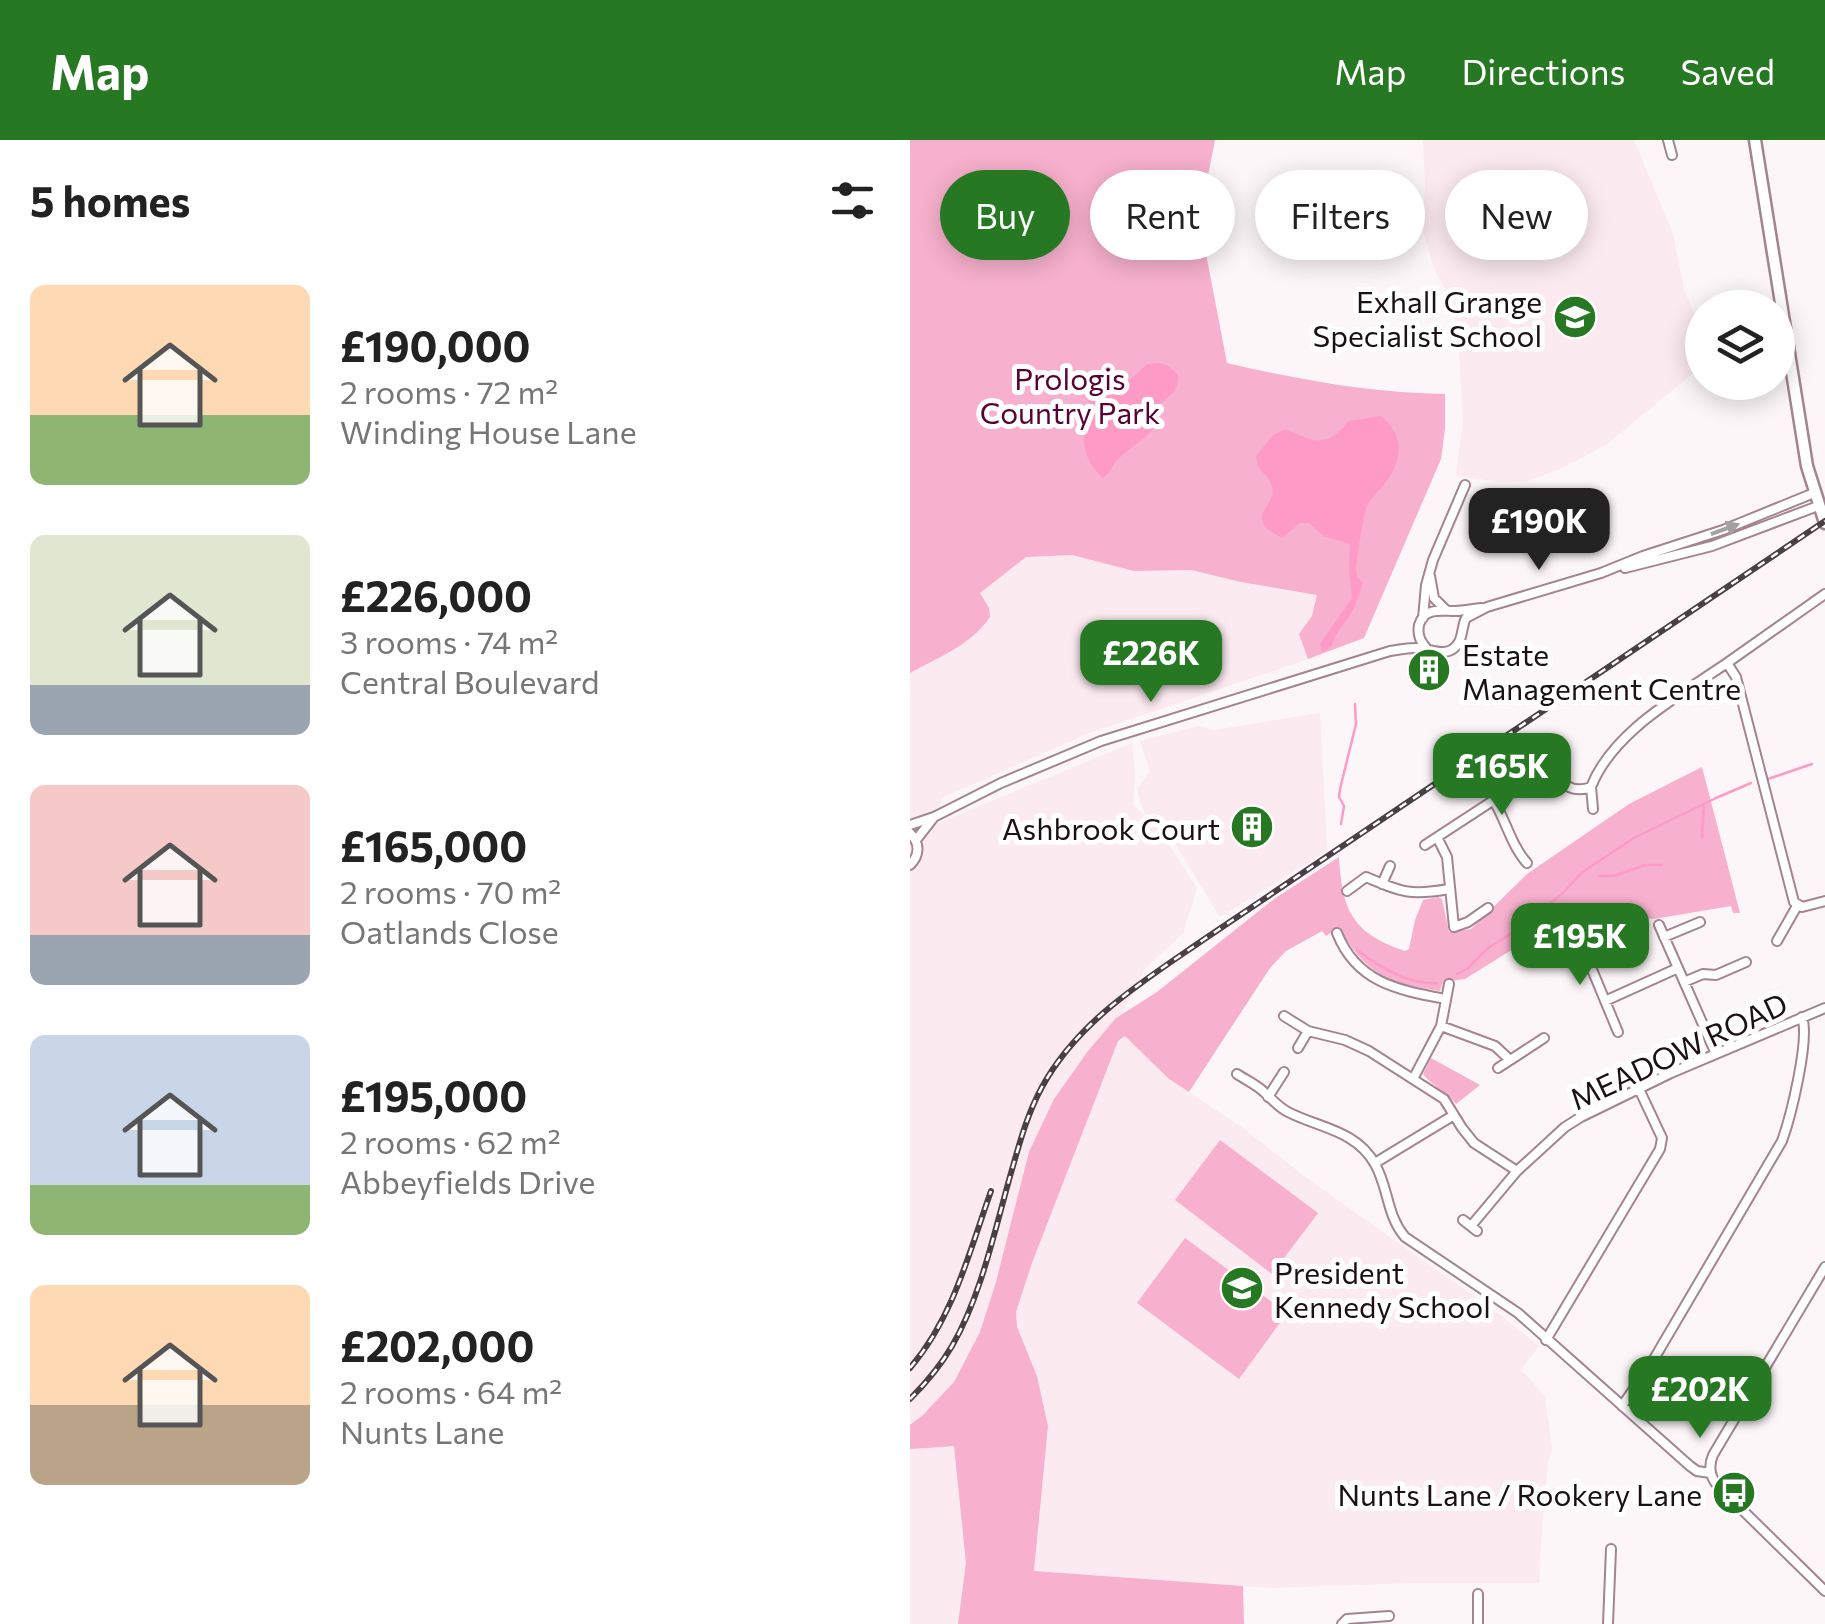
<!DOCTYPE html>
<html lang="en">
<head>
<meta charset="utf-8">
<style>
	:root { --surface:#fff; --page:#f6f6f6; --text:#222; --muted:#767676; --accent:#267823 }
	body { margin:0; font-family:Commissioner,sans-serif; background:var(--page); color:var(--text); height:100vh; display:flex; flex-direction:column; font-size:38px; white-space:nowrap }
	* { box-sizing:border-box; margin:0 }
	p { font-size:32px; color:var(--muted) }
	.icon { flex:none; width:55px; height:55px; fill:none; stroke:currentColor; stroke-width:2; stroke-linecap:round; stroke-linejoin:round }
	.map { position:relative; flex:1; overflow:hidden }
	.details { display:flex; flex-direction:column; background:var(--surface); width:910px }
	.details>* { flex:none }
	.top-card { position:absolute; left:30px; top:30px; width:735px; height:90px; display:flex; gap:20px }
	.controls { position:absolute; left:775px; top:150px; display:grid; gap:20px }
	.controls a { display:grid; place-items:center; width:110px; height:110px; border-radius:50%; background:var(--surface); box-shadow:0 5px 25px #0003; font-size:50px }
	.price { position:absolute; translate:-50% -85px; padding:0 22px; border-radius:20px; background:var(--accent); color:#fff; font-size:32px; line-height:65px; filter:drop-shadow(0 2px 5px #0008) }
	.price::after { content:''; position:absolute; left:50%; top:60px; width:30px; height:22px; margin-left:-15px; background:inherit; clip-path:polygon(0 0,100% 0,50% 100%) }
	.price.on { background:#222; color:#fff }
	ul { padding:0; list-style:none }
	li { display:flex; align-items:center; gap:30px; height:250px; padding:0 30px }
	li span { display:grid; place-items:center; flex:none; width:280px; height:200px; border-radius:15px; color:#555 }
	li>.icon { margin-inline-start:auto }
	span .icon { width:120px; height:120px; fill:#fffc; stroke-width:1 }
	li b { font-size:42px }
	h2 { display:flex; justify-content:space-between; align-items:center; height:120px; padding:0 30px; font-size:42px }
	.chip { padding:0 35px; border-radius:45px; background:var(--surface); box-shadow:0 5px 25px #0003; font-size:35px; line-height:90px }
	.chip.on { background:var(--accent); color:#fff }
	header { display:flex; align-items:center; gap:60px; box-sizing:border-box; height:140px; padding:0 50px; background:var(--accent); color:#fff }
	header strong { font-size:48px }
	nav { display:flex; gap:55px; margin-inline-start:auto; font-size:35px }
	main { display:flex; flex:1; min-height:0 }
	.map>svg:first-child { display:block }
	.built { fill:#fbeaf0 }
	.green { fill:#f7b0cd }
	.water { fill:#fd9bc6 }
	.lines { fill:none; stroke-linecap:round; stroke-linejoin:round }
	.stream { stroke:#fd9bc6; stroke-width:2.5 }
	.minor-casing { stroke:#a38491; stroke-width:12 }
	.tertiary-casing { stroke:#a38491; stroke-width:15 }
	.minor { stroke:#fff; stroke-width:8 }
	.tertiary { stroke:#fff; stroke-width:10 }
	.rail-casing { stroke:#4a3f44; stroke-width:6 }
	.rail { stroke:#fff; stroke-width:2.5; stroke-dasharray:8; stroke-linecap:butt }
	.oneway { fill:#a49fa1 }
	.labels { text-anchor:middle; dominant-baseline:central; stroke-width:10; stroke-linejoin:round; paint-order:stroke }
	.poi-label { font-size:30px; fill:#1c1015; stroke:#fff; text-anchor:end }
	.park-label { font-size:30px; fill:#590135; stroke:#fff }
	.street-label { font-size:30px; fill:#1c1015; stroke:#fff }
</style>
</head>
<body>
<header>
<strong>Map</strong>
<nav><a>Map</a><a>Directions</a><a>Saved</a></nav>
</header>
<main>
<section class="details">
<h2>5 homes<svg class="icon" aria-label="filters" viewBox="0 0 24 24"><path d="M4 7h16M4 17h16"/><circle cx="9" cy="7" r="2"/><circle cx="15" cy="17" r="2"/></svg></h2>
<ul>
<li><span style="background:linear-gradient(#ffd9b3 65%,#8fb573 0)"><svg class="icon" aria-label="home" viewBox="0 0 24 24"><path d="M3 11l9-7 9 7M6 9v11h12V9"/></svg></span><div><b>£190,000</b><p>2 rooms · 72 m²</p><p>Winding House Lane</p></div></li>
<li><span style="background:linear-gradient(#dfe7d0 75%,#9aa5b1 0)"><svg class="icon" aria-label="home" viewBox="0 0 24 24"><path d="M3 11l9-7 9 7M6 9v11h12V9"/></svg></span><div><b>£226,000</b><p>3 rooms · 74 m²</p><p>Central Boulevard</p></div></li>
<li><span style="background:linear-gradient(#f6c9c9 75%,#9aa5b1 0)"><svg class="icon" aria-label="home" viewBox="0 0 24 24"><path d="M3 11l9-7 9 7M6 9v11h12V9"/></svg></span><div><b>£165,000</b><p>2 rooms · 70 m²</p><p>Oatlands Close</p></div></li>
<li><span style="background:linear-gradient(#c9d6e8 75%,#8fb573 0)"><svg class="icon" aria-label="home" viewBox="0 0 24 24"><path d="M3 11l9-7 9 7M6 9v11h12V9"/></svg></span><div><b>£195,000</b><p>2 rooms · 62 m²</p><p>Abbeyfields Drive</p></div></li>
<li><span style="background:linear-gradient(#ffd9b3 60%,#b9a48a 0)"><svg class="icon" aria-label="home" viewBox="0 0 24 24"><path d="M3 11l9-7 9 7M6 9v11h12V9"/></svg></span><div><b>£202,000</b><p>2 rooms · 64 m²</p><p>Nunts Lane</p></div></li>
</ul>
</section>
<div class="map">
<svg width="915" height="1484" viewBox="0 0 915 1484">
	<rect width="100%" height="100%" fill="#fdf6f8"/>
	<!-- built -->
	<path class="built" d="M513 0H724L763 94 774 149 792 193V226L696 305 650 329 618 341 591 342 546 336 553 279 548 198 543 165 524 128 512 89 515 45Z
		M162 415 224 431 281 430 331 442 408 455 403 476 389 494 398 519 177 594 32 658 26 684 222 603 225 636 223 665 238 679 231 665 227 649 240 632 230 601 288 586 304 590 410 573 417 711 310 777 255 687 239 679 251 691 287 749 273 793 234 830 192 914 99 1150 72 1484H0V514L65 457 115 417Z
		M215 895 259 939 333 988 398 1039 589 1174 629 1206 611 1230 635 1256 642 1308 638 1322 632 1387 629 1443H505L362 1448 124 1431 138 1286 127 1236 107 1187 106 1172 122 1123 208 900Z"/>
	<!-- green -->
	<path class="green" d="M0 0H305L290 76 282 90 292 93 317 223C389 240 462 253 535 254V289L531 319 454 498 398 519 389 494 402 476 407 455 331 442 281 430 224 431 162 415 116 417 70 453 79 468 80 477C61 505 29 517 0 533Z
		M792 627 830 773H823L821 766 744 779 697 774 673 777 627 794 555 839 533 842 530 851C477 843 457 835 429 788L416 796 412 791 376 811 360 828 279 952 259 939 215 896 208 901 122 1123 106 1172 107 1187 127 1236 138 1286 124 1431 333 1446 334 1484H48L56 1423 44 1306 0 1309V1285L12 1276 44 1242 70 1192 86 1142 119 1012 144 959 178 911 206 878 247 852 364 759 429 717C432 770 442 793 495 811L499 809 505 780 513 760 528 757 532 759 539 792 561 789 617 734 719 664Z
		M521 918 570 945 546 964C536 952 522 946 513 934Z
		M310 1000 408 1073 362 1134 265 1060Z
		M275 1098 377 1173 329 1239 227 1163Z"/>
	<!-- water -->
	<path class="water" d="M250 223 260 227 268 235C269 258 251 256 245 274 243 279 245 284 242 289 239 296 215 312 207 320 201 327 201 333 192 338 170 314 169 296 185 268L173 256V245C194 223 197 237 220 240L237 224Z
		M471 276C497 297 492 323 472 347 467 353 460 359 457 366 454 372 446 423 446 429 447 438 448 438 453 443 449 455 446 466 439 476 432 487 425 493 422 506L412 512 410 504 442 458 439 429 440 404 413 396 399 383H390L372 398C328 375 371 368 361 344 356 331 347 333 346 316L363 295 376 289C405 303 416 308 439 281Z"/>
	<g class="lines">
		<!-- stream -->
		<path class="stream" d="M858 639 902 624
			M431 684 434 666 429 657 430 649 446 584 445 564
			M792 697 794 665
			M689 736H704L735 725H752
			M447 810C469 827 498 845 527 843
			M547 834 557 829 578 808 607 790 653 753 671 733 724 698 806 658 841 643"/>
		<!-- minor casing -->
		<g class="minor-casing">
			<path id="minor" d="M758 0 762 15
				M715 428 802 406 908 366
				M520 436 524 458 536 470
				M915 454 817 523 826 537 884 762 892 767 915 761
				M513 478 516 445 523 420 555 345
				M517 509C511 502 507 496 509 485 514 467 531 471 545 471 553 471 562 469 571 468
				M636 626C649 641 660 655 681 647 703 591 769 556 817 523
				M681 647 683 669
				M584 661C596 681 601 705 617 723
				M0 685 24 677 91 643 191 601 480 511C488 510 496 508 504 508 520 507 538 521 549 502 553 494 552 486 556 478L577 467 691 433 733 416 813 390 904 353
				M0 693C10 703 10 715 0 725
				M528 699 537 717 544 787 558 782 578 768
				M6 700 24 677
				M515 705 636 626 646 617
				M472 744 480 726
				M437 751 456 737C491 752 500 756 539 749
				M749 785 768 828
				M666 791 708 892
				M427 793C447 843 488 850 536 859
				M754 797 790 782
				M867 801 887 766
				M774 842 793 834 806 835 836 822
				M695 861 768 828 806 914
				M374 876 398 891
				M531 886 585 906 600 920
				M388 908 398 891 435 900 459 911 523 952 534 959 552 988 564 1003 607 1031
				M588 928 634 898
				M327 934C336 940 347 945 354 952 362 959 368 967 378 972 409 988 446 990 465 1024 479 1049 476 1074 495 1097L608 1173 780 1326 787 1331 800 1333
				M503 939 531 886 539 844
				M358 957 374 932
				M465 1023 544 975
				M553 1080 567 1091
				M561 1086 607 1031 655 987 671 977 761 933 915 868
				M915 1127 803 1315C798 1327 800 1337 808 1346L915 1451
				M636 1200 750 1009 752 998 729 949
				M712 1266 741 1224 872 1001C881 976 900 899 892 877
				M568 1454V1484
				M432 1484 437 1479 479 1476
				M698 1484 701 1409"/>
		</g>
		<!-- tertiary casing -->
		<g class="tertiary-casing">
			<path id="tertiary" d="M845 0 897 326 915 383"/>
		</g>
		<!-- minor -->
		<use href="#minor" class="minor"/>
		<!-- tertiary -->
		<use href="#tertiary" class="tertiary"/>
		<!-- rail casing -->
		<g class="rail-casing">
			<path id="rail" d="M0 1228C43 1178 59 1113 81 1051
				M0 1259C16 1243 31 1225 42 1206 70 1158 84 1094 99 1040 108 1009 116 976 132 947 168 881 232 842 293 800L915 381"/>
		</g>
		<!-- rail -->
		<use href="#rail" class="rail"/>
	</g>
	<!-- one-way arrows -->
	<defs><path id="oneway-solid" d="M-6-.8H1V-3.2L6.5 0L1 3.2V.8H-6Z" transform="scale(2.5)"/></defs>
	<use class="oneway" href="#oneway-solid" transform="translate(815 389) rotate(-20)"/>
	<!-- icons -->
	<defs>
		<g id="school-disc" transform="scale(2.25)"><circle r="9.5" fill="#267823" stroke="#fff"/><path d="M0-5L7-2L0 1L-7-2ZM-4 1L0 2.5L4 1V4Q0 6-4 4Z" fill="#fff"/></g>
		<g id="building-disc" transform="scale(2.25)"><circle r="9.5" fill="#267823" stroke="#fff"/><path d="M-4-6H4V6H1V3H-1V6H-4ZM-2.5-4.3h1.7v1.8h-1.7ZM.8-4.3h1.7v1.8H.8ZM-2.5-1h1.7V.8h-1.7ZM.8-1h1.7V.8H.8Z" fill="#fff"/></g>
		<g id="bus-disc" transform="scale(2.25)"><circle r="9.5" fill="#267823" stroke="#fff"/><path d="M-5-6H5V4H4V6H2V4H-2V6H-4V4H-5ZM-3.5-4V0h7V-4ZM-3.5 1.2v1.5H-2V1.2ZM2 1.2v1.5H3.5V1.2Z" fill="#fff"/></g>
	</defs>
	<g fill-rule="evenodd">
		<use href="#school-disc" x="665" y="177"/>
		<use href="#building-disc" x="519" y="530"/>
		<use href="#building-disc" x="342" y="687"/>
		<use href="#school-disc" x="332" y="1148"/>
		<use href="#bus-disc" x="824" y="1353"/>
	</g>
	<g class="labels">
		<!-- poi labels -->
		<g class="poi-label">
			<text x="632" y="160">Exhall Grange<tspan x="632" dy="34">Specialist School</tspan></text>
			<text x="552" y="513" text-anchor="start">Estate<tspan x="552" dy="34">Management Centre</tspan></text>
			<text x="310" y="687">Ashbrook Court</text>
			<text x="364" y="1131" text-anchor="start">President<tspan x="364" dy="34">Kennedy School</tspan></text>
			<text x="792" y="1353">Nunts Lane / Rookery Lane</text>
		</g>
		<!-- park labels -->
		<g class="park-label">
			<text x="160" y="237">Prologis<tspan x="160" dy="34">Country Park</tspan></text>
		</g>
		<!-- street labels -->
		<g class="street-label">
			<text transform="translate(768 910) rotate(-25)">MEADOW ROAD</text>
		</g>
	</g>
</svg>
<div class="controls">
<a><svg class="icon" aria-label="layers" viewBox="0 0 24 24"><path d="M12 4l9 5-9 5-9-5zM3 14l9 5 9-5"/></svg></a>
</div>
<b class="price on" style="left:629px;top:433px">£190K</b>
<b class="price" style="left:241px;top:565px">£226K</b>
<b class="price" style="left:592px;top:678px">£165K</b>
<b class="price" style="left:670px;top:848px">£195K</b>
<b class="price" style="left:790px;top:1301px">£202K</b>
<div class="top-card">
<a class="chip on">Buy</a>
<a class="chip">Rent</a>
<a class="chip">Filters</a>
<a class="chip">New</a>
</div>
</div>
</main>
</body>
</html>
